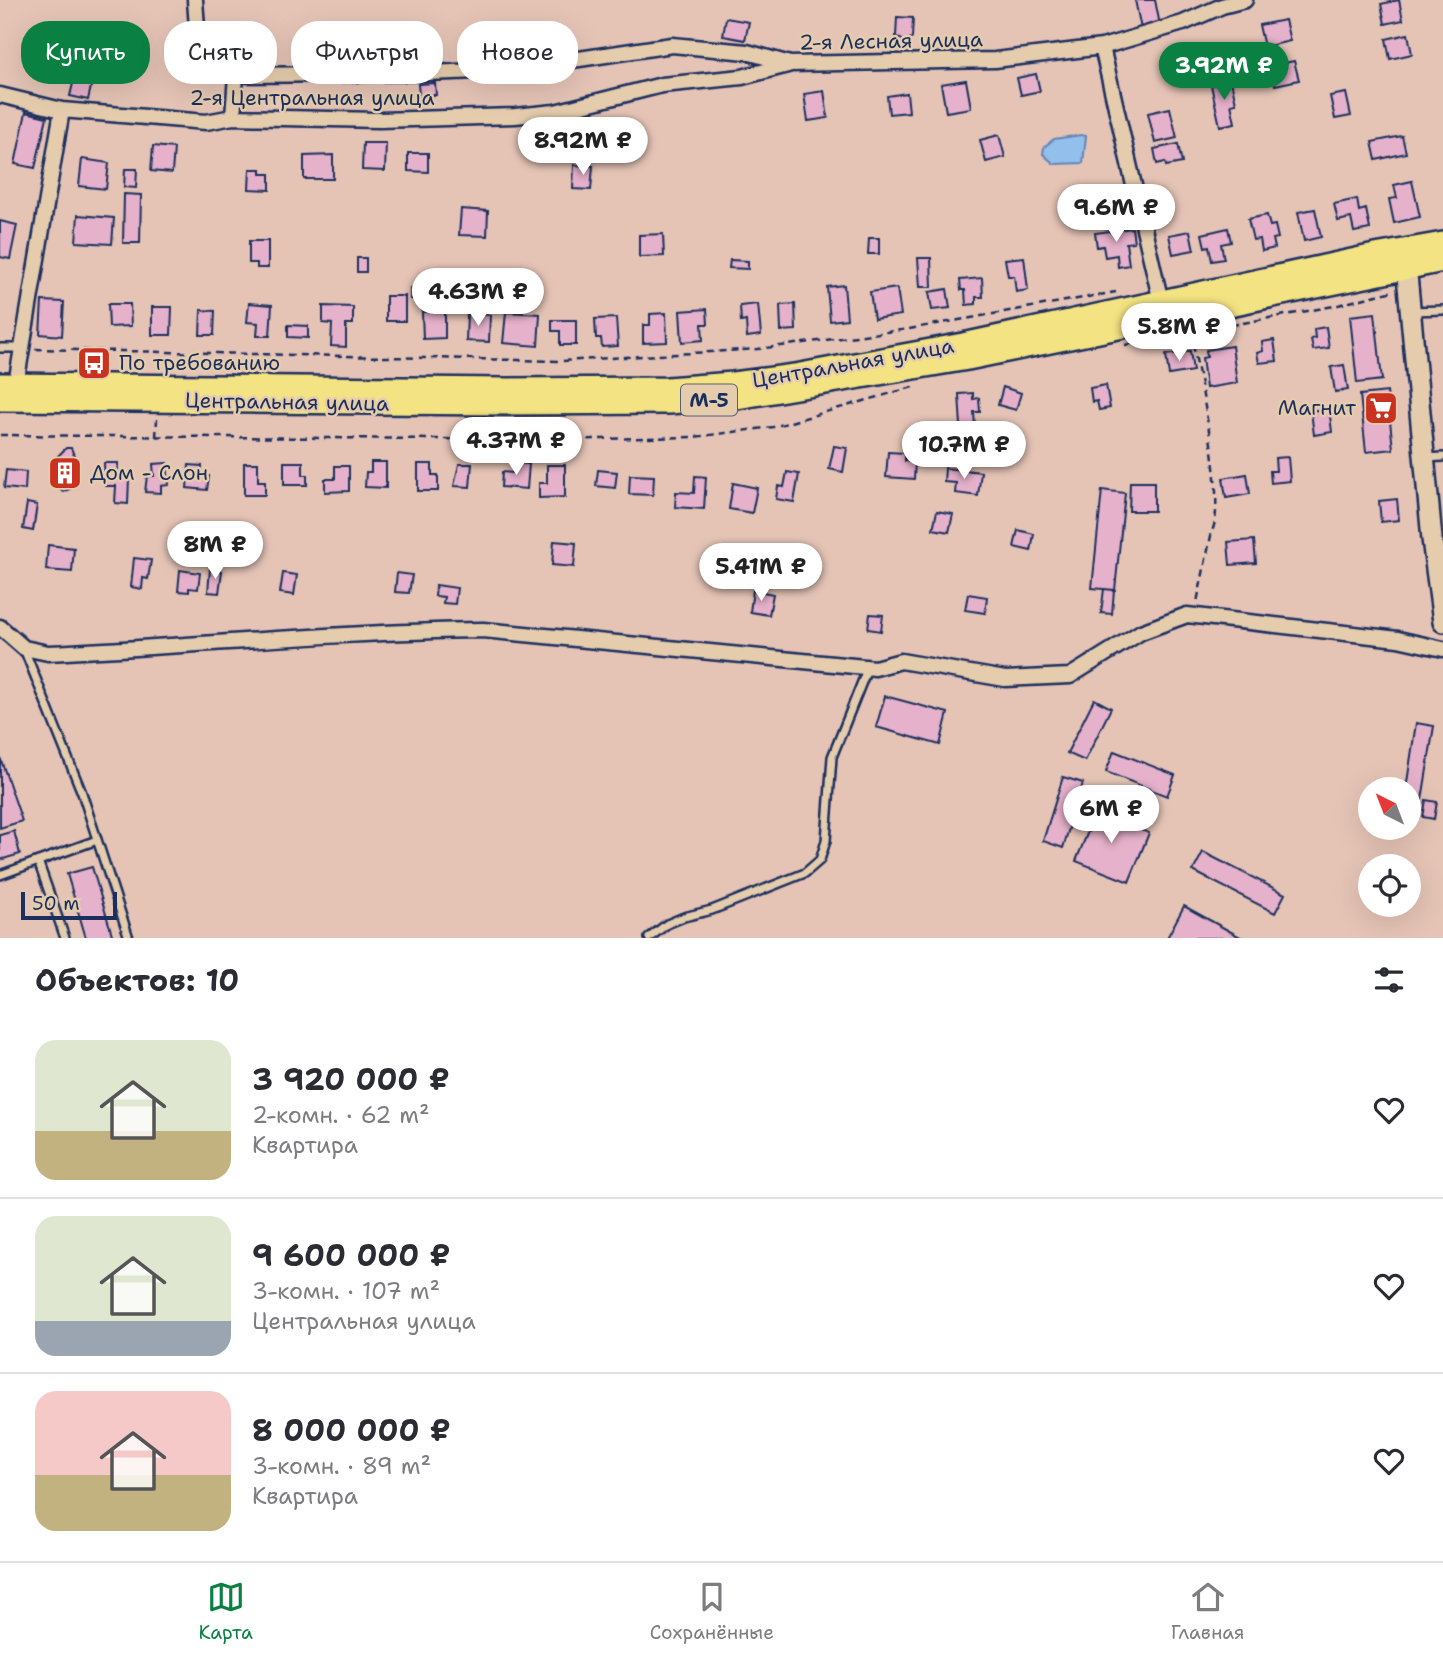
<!DOCTYPE html>
<html lang="ru">
<head>
<meta charset="utf-8">
<style>
	:root { --surface:#fff; --page:#f7f7f7; --text:#2b2b33; --muted:#7c7c81; --line:#e1e1e2; --accent:#0b8043 }
	body { margin:0; font-family:"Shantell Sans",sans-serif; background:var(--page); color:var(--text); height:100vh; display:flex; flex-direction:column; font-size:26px; white-space:nowrap }
	* { box-sizing:border-box; margin:0 }
	p { font-size:23px; color:var(--muted) }
	.icon { flex:none; width:38px; height:38px; fill:none; stroke:currentColor; stroke-width:2; stroke-linecap:round; stroke-linejoin:round }
	.map { position:relative; height:938px; overflow:hidden }
	.drawer { display:flex; flex-direction:column; background:var(--surface); flex:1 }
	.drawer>* { flex:none }
	.hud { position:absolute; left:21px; top:21px; width:700px; height:63px; display:flex; gap:14px }
	.needle { width:46px; rotate:318deg }
	.controls { position:absolute; left:1358px; top:777px; display:grid; gap:14px }
	.controls a { display:grid; place-items:center; width:63px; height:63px; border-radius:50%; background:var(--surface); box-shadow:0 7px 28px #0002; font-size:35px }
	.scale { position:absolute; left:21px; bottom:18px; width:96px; box-sizing:border-box; padding-left:7px; border:4px solid #1b2f5e; border-top:0; font-size:19px; line-height:24px; white-space:nowrap; color:#1b2f5e; -webkit-text-stroke:5px #e5ccad; paint-order:stroke }
	.price { position:absolute; translate:-50% -60px; padding:0 16px; border-radius:24px; background:#fff; color:#222; font-size:23px; line-height:46px; filter:drop-shadow(0 2px 4px #0008) }
	.price::after { content:''; position:absolute; left:50%; top:42px; width:21px; height:16px; margin-left:-10px; background:inherit; clip-path:polygon(0 0,100% 0,50% 100%) }
	.price.selected { background:var(--accent); color:#fff }
	ul { padding:0; list-style:none }
	li { display:flex; align-items:center; gap:21px; height:175px; padding:0 35px }
	li+li { border-top:2px solid var(--line) }
	li span { display:grid; place-items:center; flex:none; width:196px; height:140px; border-radius:21px; color:#555 }
	li>.icon { margin-inline-start:auto }
	span .icon { width:84px; height:84px; fill:#fffc; stroke-width:1 }
	li b { font-size:30px }
	h2 { display:flex; justify-content:space-between; align-items:center; height:84px; padding:0 35px; font-size:30px }
	.chip { padding:0 24px; border-radius:28px; background:var(--surface); box-shadow:0 7px 28px #0002; font-size:24px; line-height:63px }
	.chip.selected { background:var(--accent); color:#fff }
	.menu { display:flex; justify-content:space-around; align-items:center; height:98px; border-top:2px solid var(--line); background:var(--surface); font-size:19px; color:var(--muted) }
	.menu a { display:grid; justify-items:center; gap:4px }
	.menu .selected { color:var(--accent) }
	.map>svg:first-child { display:block }
	.water { fill:#92bfec; stroke:#6285b3; stroke-width:2 }
	.building { fill:#e6b1ca; stroke:#1b2f5e; stroke-width:2 }
	.lines { fill:none; stroke-linecap:round; stroke-linejoin:round }
	.lane-casing { stroke:#1b2f5e; stroke-width:12 }
	.street-casing { stroke:#1b2f5e; stroke-width:19 }
	.secondary-casing { stroke:#1b2f5e; stroke-width:24 }
	.primary-casing { stroke:#1b2f5e; stroke-width:26 }
	.path { stroke:#1b2f5e; stroke-width:2.5; stroke-dasharray:7 5; stroke-linecap:butt }
	.lane { stroke:#e5ccad; stroke-width:7 }
	.street { stroke:#e5ccad; stroke-width:14 }
	.secondary { stroke:#e5ccad; stroke-width:19 }
	.primary { stroke:#f4e382; stroke-width:21 }
	.labels { text-anchor:middle; dominant-baseline:central; stroke-width:5; stroke-linejoin:round; paint-order:stroke }
	.shield { fill:#e5ccad; stroke:#585e76; stroke-width:2 }
	.shield-label { font-size:19px; font-weight:bold; fill:#1b2f5e }
	.street-label { font-size:21px; fill:#1b2f5e; stroke:#e5ccad }
	.poi-label { font-size:21px; fill:#1b2f5e; stroke:#e5ccad; text-anchor:start }
</style>
</head>
<body>
<div class="map">
<svg width="1443" height="938" viewBox="0 0 1443 938">
	<rect width="100%" height="100%" fill="#e5c4b6"/>
	<filter id="ink" filterUnits="userSpaceOnUse"><feTurbulence type="fractalNoise" baseFrequency=".0143" numOctaves="2"/><feDisplacementMap in="SourceGraphic" scale="14" xChannelSelector="R" yChannelSelector="G"/><feConvolveMatrix kernelMatrix="1 2 1 2 8 2 1 2 1" color-interpolation-filters="sRGB"/></filter>
	<g filter="url(#ink)">
		<!-- water -->
		<path class="water" d="M1081 135 1086 136 1083 163 1054 164 1043 154 1044 147 1054 139Z"/>
		<!-- building -->
		<path class="building" d="M1135 0H1155L1160 25 1141 29Z
			M1399 0 1403 20 1385 24 1381 4Z
			M897 17 913 18 912 38 904 41 896 37Z
			M726 18 749 22 745 40 723 36Z
			M1285 20 1290 41 1264 47 1259 25Z
			M349 32 368 34 366 45 347 43Z
			M1408 34 1412 54 1390 59 1386 39Z
			M1294 61 1299 80 1275 85 1271 66Z
			M1036 74 1040 91 1021 95 1017 78Z
			M75 75 93 78 88 100 70 96Z
			M966 80 971 108 946 112 941 84Z
			M1231 81 1236 103 1231 104 1235 123 1220 126 1211 85Z
			M435 83 436 95H430L428 101 424 96H419L418 84Z
			M824 91 828 118 808 121 804 94Z
			M907 93 909 112 889 114 887 96Z
			M1346 93 1351 116 1335 119 1330 96Z
			M1170 108 1177 138 1155 143 1148 113Z
			M26 112 47 117 35 168 15 164Z
			M999 135 1005 157 986 162 980 140Z
			M1402 136 1406 153 1376 160 1372 142Z
			M363 143H386L385 171 362 170Z
			M1178 144 1182 163 1166 166 1165 162 1157 164 1154 149Z
			M153 146 174 148 172 173 151 171Z
			M408 153H428V172L408 171Z
			M333 155V179H304V156Z
			M82 159 109 163 106 189 79 186Z
			M574 165 593 166 591 190 573 189Z
			M125 169H137L136 188 124 187Z
			M250 169H261V174H270V190L249 189Z
			M1412 181 1420 217 1394 223 1389 199 1397 198 1394 185Z
			M124 194 141 195 140 243H123Z
			M1357 199 1359 211 1366 209 1370 229 1354 232 1351 218 1338 221 1334 204Z
			M461 209 488 211 487 236 459 235Z
			M1315 209 1321 237 1304 241 1298 212Z
			M78 215 114 218 112 244 76 242Z
			M1267 215 1270 226 1275 225 1278 238 1273 239 1275 248 1262 251 1260 239 1253 240 1248 219Z
			M0 221 17 225 10 259 0 257Z
			M1132 228 1134 242 1126 243 1129 265 1118 267 1117 255 1105 257 1103 246 1097 247 1095 233Z
			M1228 228 1231 242 1221 244 1224 259 1212 261 1209 246 1205 247 1202 234Z
			M1190 231 1194 250 1173 254 1169 235Z
			M663 234 664 256 639 257V235Z
			M869 238H879V254H868Z
			M249 241H268V268H257V263H249Z
			M1024 257 1028 290 1016 292 1014 276H1008L1005 259Z
			M357 258H366V272H357Z
			M918 258H931L932 287H920Z
			M730 260 748 261V269L729 268Z
			M982 278 983 297H976V304L966 305 965 290H961L960 280Z
			M844 285 847 319 830 321 827 287Z
			M410 288H421V299H410Z
			M897 288 901 315 874 319 870 292Z
			M947 289 950 308 932 310 929 292Z
			M386 296H405V321H386Z
			M42 301 64 302 62 336 40 334Z
			M249 303 272 305 270 336H257L258 323 247 322Z
			M108 304H130L131 326 109 327Z
			M758 304 761 335 747 337 746 321 741 322 740 306Z
			M795 304 796 330 781 331 780 305Z
			M323 306 353 307V324H346V347L331 346 332 324 323 323Z
			M152 307H172L171 335H152Z
			M707 309 708 324H702L703 340 682 342 680 311Z
			M201 310 215 311 214 335H200Z
			M445 311V338L423 339 422 312Z
			M506 312 540 314 538 346 503 343Z
			M666 313 667 342 643 343V325H650V314Z
			M1375 313 1382 380 1357 383 1350 316Z
			M467 314 490 315 489 342 466 341Z
			M616 318 618 346 602 347 601 338H596L595 319Z
			M552 320H576V345H560V331H552Z
			M288 325 308 326V338L288 337Z
			M1326 327 1329 348 1313 350 1311 339 1315 338 1314 329Z
			M1274 340 1277 361 1259 363 1257 353 1263 351 1262 342Z
			M1232 346 1237 383 1206 388 1202 358 1207 357 1206 350Z
			M1190 351 1193 371 1169 375 1166 355Z
			M1344 365 1348 390 1335 392 1331 367Z
			M1106 385 1110 408 1099 410 1097 401 1092 402 1090 388Z
			M1003 387 1021 393 1016 410 998 405Z
			M1387 392 1393 449 1366 452 1360 395Z
			M973 393V399L979 398 980 412H974L975 426H961L959 394Z
			M1329 408 1332 432 1314 435 1311 411Z
			M834 446 847 448 843 472 829 469Z
			M66 448H71L77 462 75 486 63 492 54 483 56 458Z
			M888 452 905 453V461L915 462 914 479 886 477Z
			M1288 457 1290 481 1271 483 1270 471H1276L1275 458Z
			M284 462H303V475H307V485H284Z
			M371 462H386V488L365 487 366 472H371Z
			M104 463H118V478H129L128 504 115 503 116 486H105Z
			M167 463 169 485 161 486V493L145 492 147 476H154L153 464Z
			M244 463H258V481H265V495H244Z
			M514 463 529 464 527 489 501 487 502 472 513 473Z
			M418 464H432V475H438V491H418Z
			M459 464H472L470 487 454 486Z
			M189 465 202 466 201 476H209L207 490 187 488Z
			M547 465H565V497L539 498V483H547Z
			M335 466H349V491L325 492V479H335Z
			M945 468 981 472 978 496 955 493 956 483 944 482Z
			M6 470 26 472 25 490 4 488Z
			M598 470 617 472 615 488 596 486Z
			M787 472 799 474 794 502 776 499 778 486 784 487Z
			M1247 474 1250 494 1226 498 1223 478Z
			M630 475 654 476 653 495 629 494Z
			M695 476 706 477 704 509 675 507 676 492 694 493Z
			M1130 482H1154V511H1129Z
			M733 483 757 488 752 513 729 509Z
			M1102 490 1125 493 1115 590 1092 588Z
			M1397 499 1399 520 1381 522 1379 501Z
			M27 503 37 505 33 531 23 529Z
			M937 511 953 514 949 532 933 529Z
			M1018 530 1034 534 1031 551 1014 547Z
			M1254 540 1256 563 1230 565 1228 542Z
			M554 541 576 543 574 567 552 565Z
			M48 545 74 548 72 572 46 570Z
			M134 558 151 560 148 579 143 578 142 589 131 587Z
			M210 569 222 571 219 593 208 592Z
			M180 570 200 573 198 589 189 588V592L178 591Z
			M283 573 297 575 294 595 280 593Z
			M397 573 412 575 409 593 395 592Z
			M436 585 457 588 455 604 443 603 444 597 435 596Z
			M1104 589 1114 590 1112 614 1101 613Z
			M753 590 773 594 769 615 750 612Z
			M968 594 987 597 985 613 965 610Z
			M870 614 883 615 881 631 868 629Z
			M885 696 948 713 940 745 876 727Z
			M1094 699 1111 708 1085 761 1067 753Z
			M1416 723 1434 726 1422 800 1409 798V789H1406Z
			M1114 751 1175 775 1167 796 1106 772Z
			M0 757 22 821 0 828Z
			M1063 777 1083 783 1063 848 1043 841Z
			M1426 800 1437 802 1434 819 1423 817Z
			M1086 808 1149 833 1129 882 1076 861 1089 829 1080 825Z
			M14 831 20 854 0 860V835Z
			M1203 852 1285 894 1275 913 1193 871Z
			M92 867 113 938H86L67 874Z
			M1184 906 1242 938H1167Z"/>
		<g class="lines">
			<!-- lane casing -->
			<g class="lane-casing">
				<path id="lane" d="M1411 311 1443 310
					M0 348H22
					M1425 458 1443 457
					M24 649 82 793 129 938
					M38 861 65 938
					M0 875 97 840
					M649 938 667 924 684 917 712 910 805 873 820 860 826 841 832 757 868 667"/>
			</g>
			<!-- street casing -->
			<g class="street-casing">
				<path id="street" d="M195 0 199 55 207 66 236 75 427 73 506 70 672 45 747 52 790 64 995 60 1102 47 1183 23 1222 6 1245 0
					M1102 47 1161 302
					M0 95 62 110 206 122 233 117 379 120 515 116 555 112 662 85 742 77 788 65
					M233 117 236 75
					M16 384 62 110
					M0 627 24 648 48 653C193 646 338 632 483 630L875 668 901 661 1005 679 1070 676 1141 632 1187 615 1398 639 1443 649"/>
			</g>
			<!-- secondary casing -->
			<g class="secondary-casing">
				<path id="secondary" d="M1405 254 1432 539 1443 622"/>
			</g>
			<!-- primary casing -->
			<g class="primary-casing">
				<path id="primary" d="M0 384 506 389 667 388 733 383 795 375 963 344 1375 255 1443 243
					M0 400 504 404 668 403 737 398 968 359 1443 261"/>
			</g>
			<!-- path -->
			<path class="path" d="M1191 333C1198 373 1227 500 1212 531L1197 602
				M1125 345 1334 306 1393 291
				M35 349 561 361 758 349 909 329 1116 292
				M102 368 103 351
				M0 435 545 440 694 437 773 427 913 387
				M156 437 157 419"/>
			<!-- lane -->
			<use href="#lane" class="lane"/>
			<!-- street -->
			<use href="#street" class="street"/>
			<!-- secondary -->
			<use href="#secondary" class="secondary"/>
			<!-- primary -->
			<use href="#primary" class="primary"/>
		</g>
	</g>
	<!-- icons -->
	<defs>
		<g id="bus-square" transform="scale(1.75)"><rect x="-9" y="-9" width="18" height="18" rx="4" fill="#c8321e" stroke="#e5ccad"/><path d="M-5-6H5V4H4V6H2V4H-2V6H-4V4H-5ZM-3.5-4V0h7V-4ZM-3.5 1.2v1.5H-2V1.2ZM2 1.2v1.5H3.5V1.2Z" fill="#fff"/></g>
		<g id="supermarket-square" transform="scale(1.75)"><rect x="-9" y="-9" width="18" height="18" rx="4" fill="#c8321e" stroke="#e5ccad"/><path d="M-6-5.5h2.5l.6 2H6L4.5 2H-2.5L-4.4-4H-6ZM-1.5 3.2a1.3 1.3 0 1 0 .1 0ZM3 3.2a1.3 1.3 0 1 0 .1 0Z" fill="#fff"/></g>
		<g id="building-square" transform="scale(1.75)"><rect x="-9" y="-9" width="18" height="18" rx="4" fill="#c8321e" stroke="#e5ccad"/><path d="M-4-6H4V6H1V3H-1V6H-4ZM-2.5-4.3h1.7v1.8h-1.7ZM.8-4.3h1.7v1.8H.8ZM-2.5-1h1.7V.8h-1.7ZM.8-1h1.7V.8H.8Z" fill="#fff"/></g>
	</defs>
	<g fill-rule="evenodd">
		<use href="#bus-square" x="94" y="363"/>
		<use href="#supermarket-square" x="1381" y="408"/>
		<use href="#building-square" x="65" y="473"/>
	</g>
	<g class="labels">
		<!-- shield labels -->
		<rect class="shield" x="681" y="384.5" width="56" height="31" rx="5"/>
		<g class="shield-label">
			<text x="709" y="400">М-5</text>
		</g>
		<!-- street labels -->
		<g class="street-label">
			<text transform="translate(891 41) rotate(-1)">2-я Лесная улица</text>
			<text x="312" y="98">2-я Центральная улица</text>
			<text transform="translate(853 363) rotate(-10)">Центральная улица</text>
			<text transform="translate(287 402) rotate(1)">Центральная улица</text>
		</g>
		<!-- poi labels -->
		<g class="poi-label">
			<text x="119" y="363">По требованию</text>
			<text x="1356" y="408" text-anchor="end">Магнит</text>
			<text x="90" y="473">Дом - Слон</text>
		</g>
	</g>
</svg>
<div class="controls">
<a><svg class="needle" viewBox="-14 -14 28 28"><path d="M0-13l5 13h-10z" fill="#e53935"/><path d="M0 13l5-13h-10z" fill="#7c7c81"/></svg></a>
<a><svg class="icon" aria-label="locate" viewBox="0 0 24 24"><circle cx="12" cy="12" r="6"/><path d="M12 2v4M12 18v4M2 12h4M18 12h4"/></svg></a>
</div>
<div class="scale">50 m</div>
<b class="price selected" style="left:1224px;top:102px">3.92M ₽</b>
<b class="price" style="left:583px;top:177px">8.92M ₽</b>
<b class="price" style="left:1116px;top:244px">9.6M ₽</b>
<b class="price" style="left:478px;top:328px">4.63M ₽</b>
<b class="price" style="left:1179px;top:363px">5.8M ₽</b>
<b class="price" style="left:516px;top:477px">4.37M ₽</b>
<b class="price" style="left:964px;top:481px">10.7M ₽</b>
<b class="price" style="left:215px;top:581px">8M ₽</b>
<b class="price" style="left:761px;top:603px">5.41M ₽</b>
<b class="price" style="left:1111px;top:845px">6M ₽</b>
<div class="hud">
<a class="chip selected">Купить</a>
<a class="chip">Снять</a>
<a class="chip">Фильтры</a>
<a class="chip">Новое</a>
</div>
</div>
<section class="drawer">
<h2>Объектов: 10<svg class="icon" aria-label="filters" viewBox="0 0 24 24"><path d="M4 7h16M4 17h16"/><circle cx="9" cy="7" r="2"/><circle cx="15" cy="17" r="2"/></svg></h2>
<ul>
<li><span style="background:linear-gradient(#dfe7d0 65%,#c2b280 0)"><svg class="icon" aria-label="home" viewBox="0 0 24 24"><path d="M3 11l9-7 9 7M6 9v11h12V9"/></svg></span><div><b>3 920 000 ₽</b><p>2-комн. · 62 m²</p><p>Квартира</p></div><svg class="icon" aria-label="heart" viewBox="0 0 24 24"><path d="M12 20l-8-8c-3-5 5-10 8-4 3-6 11-1 8 4z"/></svg></li>
<li><span style="background:linear-gradient(#dfe7d0 75%,#9aa5b1 0)"><svg class="icon" aria-label="home" viewBox="0 0 24 24"><path d="M3 11l9-7 9 7M6 9v11h12V9"/></svg></span><div><b>9 600 000 ₽</b><p>3-комн. · 107 m²</p><p>Центральная улица</p></div><svg class="icon" aria-label="heart" viewBox="0 0 24 24"><path d="M12 20l-8-8c-3-5 5-10 8-4 3-6 11-1 8 4z"/></svg></li>
<li><span style="background:linear-gradient(#f6c9c9 60%,#c2b280 0)"><svg class="icon" aria-label="home" viewBox="0 0 24 24"><path d="M3 11l9-7 9 7M6 9v11h12V9"/></svg></span><div><b>8 000 000 ₽</b><p>3-комн. · 89 m²</p><p>Квартира</p></div><svg class="icon" aria-label="heart" viewBox="0 0 24 24"><path d="M12 20l-8-8c-3-5 5-10 8-4 3-6 11-1 8 4z"/></svg></li>
</ul>
</section>
<nav class="menu">
<a class="selected"><svg class="icon" aria-label="map" viewBox="0 0 24 24"><path d="M3 6l6-2 6 2 6-2v14l-6 2-6-2-6 2zM9 4v14M15 6v14"/></svg>Карта</a>
<a><svg class="icon" aria-label="saved" viewBox="0 0 24 24"><path d="M7 4h10v16l-5-4-5 4z"/></svg>Сохранённые</a>
<a><svg class="icon" aria-label="home" viewBox="0 0 24 24"><path d="M3 11l9-7 9 7M6 9v11h12V9"/></svg>Главная</a>
</nav>
</body>
</html>
